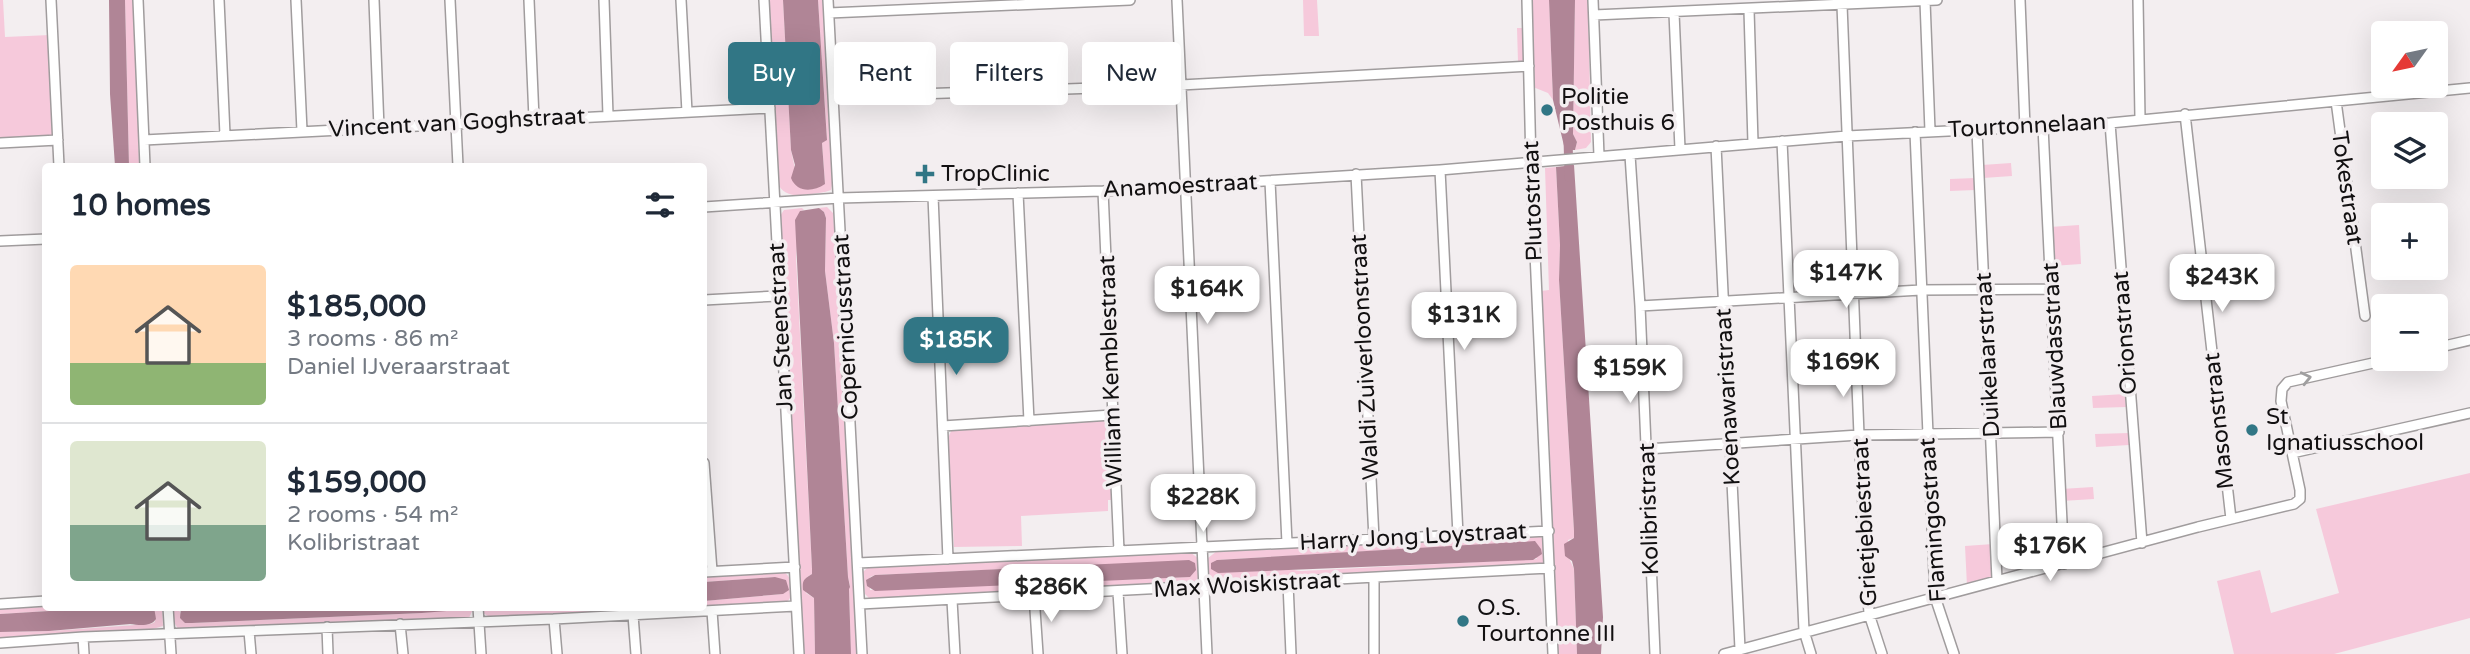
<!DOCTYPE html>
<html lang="en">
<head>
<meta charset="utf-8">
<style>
	:root { --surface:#fff; --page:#f6f6f7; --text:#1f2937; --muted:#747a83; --line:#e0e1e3; --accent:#317685 }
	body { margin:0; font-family:"Varela Round",sans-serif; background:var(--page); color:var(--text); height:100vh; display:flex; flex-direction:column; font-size:26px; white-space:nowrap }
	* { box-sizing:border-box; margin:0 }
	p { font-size:23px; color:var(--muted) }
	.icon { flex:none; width:38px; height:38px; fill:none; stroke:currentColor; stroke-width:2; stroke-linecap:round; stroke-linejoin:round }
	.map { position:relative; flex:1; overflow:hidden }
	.drawer { position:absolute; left:42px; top:163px; width:665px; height:448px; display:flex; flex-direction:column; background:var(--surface); border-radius:7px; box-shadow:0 7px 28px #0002 }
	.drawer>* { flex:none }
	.top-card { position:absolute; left:728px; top:42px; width:665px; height:63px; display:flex; gap:14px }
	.needle { width:46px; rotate:237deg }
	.tools { position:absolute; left:2371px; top:21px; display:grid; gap:14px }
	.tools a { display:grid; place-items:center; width:77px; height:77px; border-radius:7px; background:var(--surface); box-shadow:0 7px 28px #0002; font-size:35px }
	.price { position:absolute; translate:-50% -60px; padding:0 16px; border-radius:14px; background:#fff; color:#222; font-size:23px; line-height:46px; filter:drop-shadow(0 2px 4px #0008) }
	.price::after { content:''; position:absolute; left:50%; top:42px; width:21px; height:16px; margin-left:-10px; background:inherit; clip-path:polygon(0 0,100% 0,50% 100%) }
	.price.on { background:var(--accent); color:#fff }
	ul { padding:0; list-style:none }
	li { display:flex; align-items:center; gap:21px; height:175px; padding:0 28px }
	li+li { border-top:2px solid var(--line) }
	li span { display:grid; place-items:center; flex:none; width:196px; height:140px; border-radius:7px; color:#555 }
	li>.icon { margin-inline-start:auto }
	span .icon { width:84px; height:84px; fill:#fffc; stroke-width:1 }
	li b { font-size:30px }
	h2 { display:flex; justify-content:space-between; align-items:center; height:84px; padding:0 28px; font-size:30px }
	.chip { padding:0 24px; border-radius:7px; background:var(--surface); box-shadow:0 7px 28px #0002; font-size:24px; line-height:63px }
	.chip.on { background:var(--accent); color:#fff }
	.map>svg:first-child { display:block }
	.green { fill:#f6c9db; fill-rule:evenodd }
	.water { fill:#b08596 }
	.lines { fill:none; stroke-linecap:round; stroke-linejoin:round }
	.canal { stroke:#b08596; stroke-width:9 }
	.minor-casing { stroke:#a09c9d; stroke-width:12 }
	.minor { stroke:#fff; stroke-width:9 }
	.oneway { stroke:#a09fa0 }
	.poi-dot { fill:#317685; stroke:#f3eef0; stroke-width:2.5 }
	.labels { text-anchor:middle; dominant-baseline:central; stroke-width:7; stroke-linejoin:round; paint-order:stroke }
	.poi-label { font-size:23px; fill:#121011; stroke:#f3eef0; text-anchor:start }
	.street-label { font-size:23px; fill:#121011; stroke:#f3eef0 }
</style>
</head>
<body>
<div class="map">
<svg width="2470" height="654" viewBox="0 0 2470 654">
	<rect width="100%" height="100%" fill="#f3eef0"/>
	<!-- green -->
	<path class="green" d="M0 0H3L5 37 50 35 54 132 51 136 0 139Z
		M125 0H135L139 166H129Z
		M767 0H783L791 150 795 169 825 184 822 143 827 139 818 0H824L833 180 831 190 825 192C808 194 785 202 777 182Z
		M1303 0H1317L1319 36H1304Z
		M1530 0H1549L1553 100 1548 93 1533 87Z
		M1575 0H1588L1591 142 1586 148 1575 150 1577 142 1573 134Z
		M1517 28H1524L1525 60 1522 62H1518Z
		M2011 163 2012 176 1983 178 1982 165Z
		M1556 167 1560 245 1559 280 1574 531V538L1568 540 1569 558 1574 569 1577 654H1557L1551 477 1541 291 1549 290 1545 168Z
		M1975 178V190L1950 191V179Z
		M827 207 833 213 847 421 858 654H851L849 588 850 586 848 577 834 343 825 271 826 218 824 212 819 208Z
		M802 208 804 210 800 211 796 257 812 569V574L807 577 806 593 814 598 815 654H803L780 231V216L784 210Z
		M2079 225 2081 264 2052 266 2050 227Z
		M2125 394 2126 407 2093 408 2092 396Z
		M1105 419 1110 423 1112 500H1108V511L1021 516 1022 546 954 547 948 438 952 429Z
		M2129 433V445L2096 447 2095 434Z
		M2470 473V618L2334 654H2234L2217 581 2260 570 2271 613 2339 593 2316 509Z
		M2093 487 2094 499 2062 501 2061 489Z
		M1539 536 1544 540 1545 563 1543 565 1219 581C1208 578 1206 569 1208 558L1217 551ZM1525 542 1537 559 1301 571 1217 560Z
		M1993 544 1994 578 1967 586 1965 546Z
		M1190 552 1199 559 1200 576 1193 584 871 600 865 594 863 572 868 567ZM1096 565 1189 577 870 590V577L875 575Z
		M784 572C793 578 795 593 788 601L704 607V601L783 594 775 577 704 582V576Z
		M45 607H114L0 614V609Z
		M154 607H162L163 626 146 631 0 638V632L50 631 151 624 155 622Z
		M174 607H181L179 610 185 623H192L422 613 474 607 469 618 178 629 174 622Z
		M482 607 495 611 584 607H703L495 616H488L483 613Z"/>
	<!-- water -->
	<path class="water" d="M109 0H125L129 166H115L110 94Z
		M783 0H818L827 140 822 143 825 184C813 192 797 193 791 178L795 165 791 150Z
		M1549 0H1575L1573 134 1577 142 1575 150H1565L1553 100Z
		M1574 165 1603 617 1601 654H1577L1574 569 1572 561 1565 556 1564 544 1574 538V531L1559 280 1560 245 1556 167Z
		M819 208 824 212 826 218 825 271 834 343 848 577 850 587 849 589 851 654H815L814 598 803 590C802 580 804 579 812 574V569L795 220 800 211Z
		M1535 541 1541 549 1542 554 1533 560 1218 573 1211 569V563L1217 560Z
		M1189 560 1195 563 1196 570 1190 577 875 591 867 586 866 580 875 575Z
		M775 577 786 580 789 590 783 594 704 601V582Z
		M114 607H154L156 619C151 627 139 625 130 624L49 631 0 632V614Z
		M181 607H464L459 610 422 613 192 623H185L180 618Z"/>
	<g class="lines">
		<!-- canal -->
		<path class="canal" d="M1568 138 1569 177"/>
		<!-- minor casing -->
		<g class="minor-casing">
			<path id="minor" d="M51 0 59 166
				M138 0 145 166
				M219 0 225 135
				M296 0 302 131
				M374 0 379 128
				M450 0 458 166
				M529 0 534 119
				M604 0 608 115
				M681 0 687 112
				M764 0 799 654
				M828 0 862 654
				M1177 0 1207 654
				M1527 0 1531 164 1553 654
				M1593 0 1599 156
				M2020 0 2025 128
				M2138 0 2140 118
				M1925 1 1930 131
				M1842 5 1859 435 1869 614 1882 654
				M1749 10 1753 143
				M829 13 1130 0
				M1674 13 1680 149
				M1594 15 1937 0
				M833 97 1181 85 1529 66
				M2336 101 2365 316
				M2185 114 2231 519
				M2110 123 2142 543
				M2043 127 2064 564
				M1977 131 1997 580
				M1915 132 1935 597 1954 654
				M144 140 770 108
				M1782 141 1804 631 1811 654
				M0 143 58 140
				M1716 146 1740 649
				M1630 155 1640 306 1655 654
				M1440 170 1458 535
				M1356 174 1374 539
				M1270 181 1287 543
				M1103 191 1119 551
				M1018 193 1029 421
				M933 196 948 559
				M704 207 839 198 1103 191 1440 170 1847 136 2110 123 2470 88
				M0 241 46 239
				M704 300 778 296
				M1640 306 1921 290 2052 289
				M2436 348 2470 340
				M943 426 1112 415
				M1647 449 1859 435 2059 432
				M2292 453 2470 413
				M704 463 712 571
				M858 563 1549 531
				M704 572 795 567
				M1374 578V654
				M1288 583 1291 654
				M1118 592 1122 654
				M1034 595 1038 654
				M952 600 955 654
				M0 604 46 601
				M860 604 1550 568
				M168 607 171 654
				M478 607 481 654
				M712 611 715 654
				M633 615 636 654
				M554 619 557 654
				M400 624 403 654
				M327 627 328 654
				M249 631 251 654
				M83 637 84 654
				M0 643 83 637 554 619 796 606
				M1724 654 2198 527 2294 504 2300 499V490L2281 401 2282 389 2288 382 2391 359"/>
		</g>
		<!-- minor -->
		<use href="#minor" class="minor"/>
	</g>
	<!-- one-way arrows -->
	<defs><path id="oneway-chevron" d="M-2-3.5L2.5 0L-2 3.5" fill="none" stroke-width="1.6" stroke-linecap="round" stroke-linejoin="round" transform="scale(1.75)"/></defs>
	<use class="oneway" href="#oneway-chevron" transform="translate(2306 378) rotate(-13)"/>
	<!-- markers -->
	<g class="poi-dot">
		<circle cx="1547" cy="110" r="7"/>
		<path d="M921.5 163.5h7v7h7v7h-7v7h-7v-7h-7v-7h7z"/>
		<circle cx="2252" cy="430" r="7"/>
		<circle cx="1463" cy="621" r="7"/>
	</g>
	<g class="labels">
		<!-- poi labels -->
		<g class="poi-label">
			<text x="1561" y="97">Politie<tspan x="1561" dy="26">Posthuis 6</tspan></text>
			<text x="941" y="174">TropClinic</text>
			<text x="2266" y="417">St<tspan x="2266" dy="26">Ignatiusschool</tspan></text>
			<text x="1477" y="608">O.S.<tspan x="1477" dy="26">Tourtonne III</tspan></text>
		</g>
		<!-- street labels -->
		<g class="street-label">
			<text transform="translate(457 123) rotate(-3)">Vincent van Goghstraat</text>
			<text transform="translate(2027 126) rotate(-3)">Tourtonnelaan</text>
			<text transform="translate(1180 186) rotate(-3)">Anamoestraat</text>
			<text transform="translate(2347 188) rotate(82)">Tokestraat</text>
			<text transform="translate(1533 201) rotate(-92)">Plutostraat</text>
			<text transform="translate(781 327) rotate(-93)">Jan Steenstraat</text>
			<text transform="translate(846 327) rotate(-93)">Copernicusstraat</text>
			<text transform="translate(2125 333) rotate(-94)">Orionstraat</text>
			<text transform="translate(2055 346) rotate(-93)">Blauwdasstraat</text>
			<text transform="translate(1988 355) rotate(-93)">Duikelaarstraat</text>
			<text transform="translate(1365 357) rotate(-93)">Waldi Zuiverloonstraat</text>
			<text transform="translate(1111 371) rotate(-92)">William Kemblestraat</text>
			<text transform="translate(1728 397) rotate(-93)">Koenawaristraat</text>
			<text transform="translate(2219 421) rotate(-96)">Masonstraat</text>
			<text transform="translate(1649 509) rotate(-92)">Kolibristraat</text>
			<text transform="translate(1933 520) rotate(-94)">Flamingostraat</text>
			<text transform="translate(1865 522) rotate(-93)">Grietjebiestraat</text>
			<text transform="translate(1413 537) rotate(-3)">Harry Jong Loystraat</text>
			<text transform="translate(1247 585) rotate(-3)">Max Woiskistraat</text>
		</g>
	</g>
</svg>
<div class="tools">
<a><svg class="needle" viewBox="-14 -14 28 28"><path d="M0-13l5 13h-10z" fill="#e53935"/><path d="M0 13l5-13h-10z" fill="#747a83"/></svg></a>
<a><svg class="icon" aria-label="layers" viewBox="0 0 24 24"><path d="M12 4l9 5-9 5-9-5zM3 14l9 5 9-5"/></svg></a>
<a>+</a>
<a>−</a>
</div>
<b class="price" style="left:1846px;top:310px">$147K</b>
<b class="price" style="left:2222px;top:314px">$243K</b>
<b class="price" style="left:1207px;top:326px">$164K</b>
<b class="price" style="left:1464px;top:352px">$131K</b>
<b class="price on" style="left:956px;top:377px">$185K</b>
<b class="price" style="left:1843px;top:399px">$169K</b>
<b class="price" style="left:1630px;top:405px">$159K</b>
<b class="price" style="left:1203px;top:534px">$228K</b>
<b class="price" style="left:2050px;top:583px">$176K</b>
<b class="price" style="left:1051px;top:624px">$286K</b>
<div class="top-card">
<a class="chip on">Buy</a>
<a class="chip">Rent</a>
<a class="chip">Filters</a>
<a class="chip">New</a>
</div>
<section class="drawer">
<h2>10 homes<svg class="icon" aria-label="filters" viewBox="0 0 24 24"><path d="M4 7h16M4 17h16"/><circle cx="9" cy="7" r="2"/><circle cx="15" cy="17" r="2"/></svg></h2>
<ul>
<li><span style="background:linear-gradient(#ffd9b3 70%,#8fb573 0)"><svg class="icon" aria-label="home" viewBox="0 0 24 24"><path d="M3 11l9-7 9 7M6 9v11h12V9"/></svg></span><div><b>$185,000</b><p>3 rooms · 86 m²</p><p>Daniel IJveraarstraat</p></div></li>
<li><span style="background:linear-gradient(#dfe7d0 60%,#7fa58c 0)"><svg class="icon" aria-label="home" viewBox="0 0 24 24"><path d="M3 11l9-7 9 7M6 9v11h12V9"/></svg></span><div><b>$159,000</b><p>2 rooms · 54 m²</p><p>Kolibristraat</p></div></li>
</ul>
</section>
</div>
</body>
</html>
